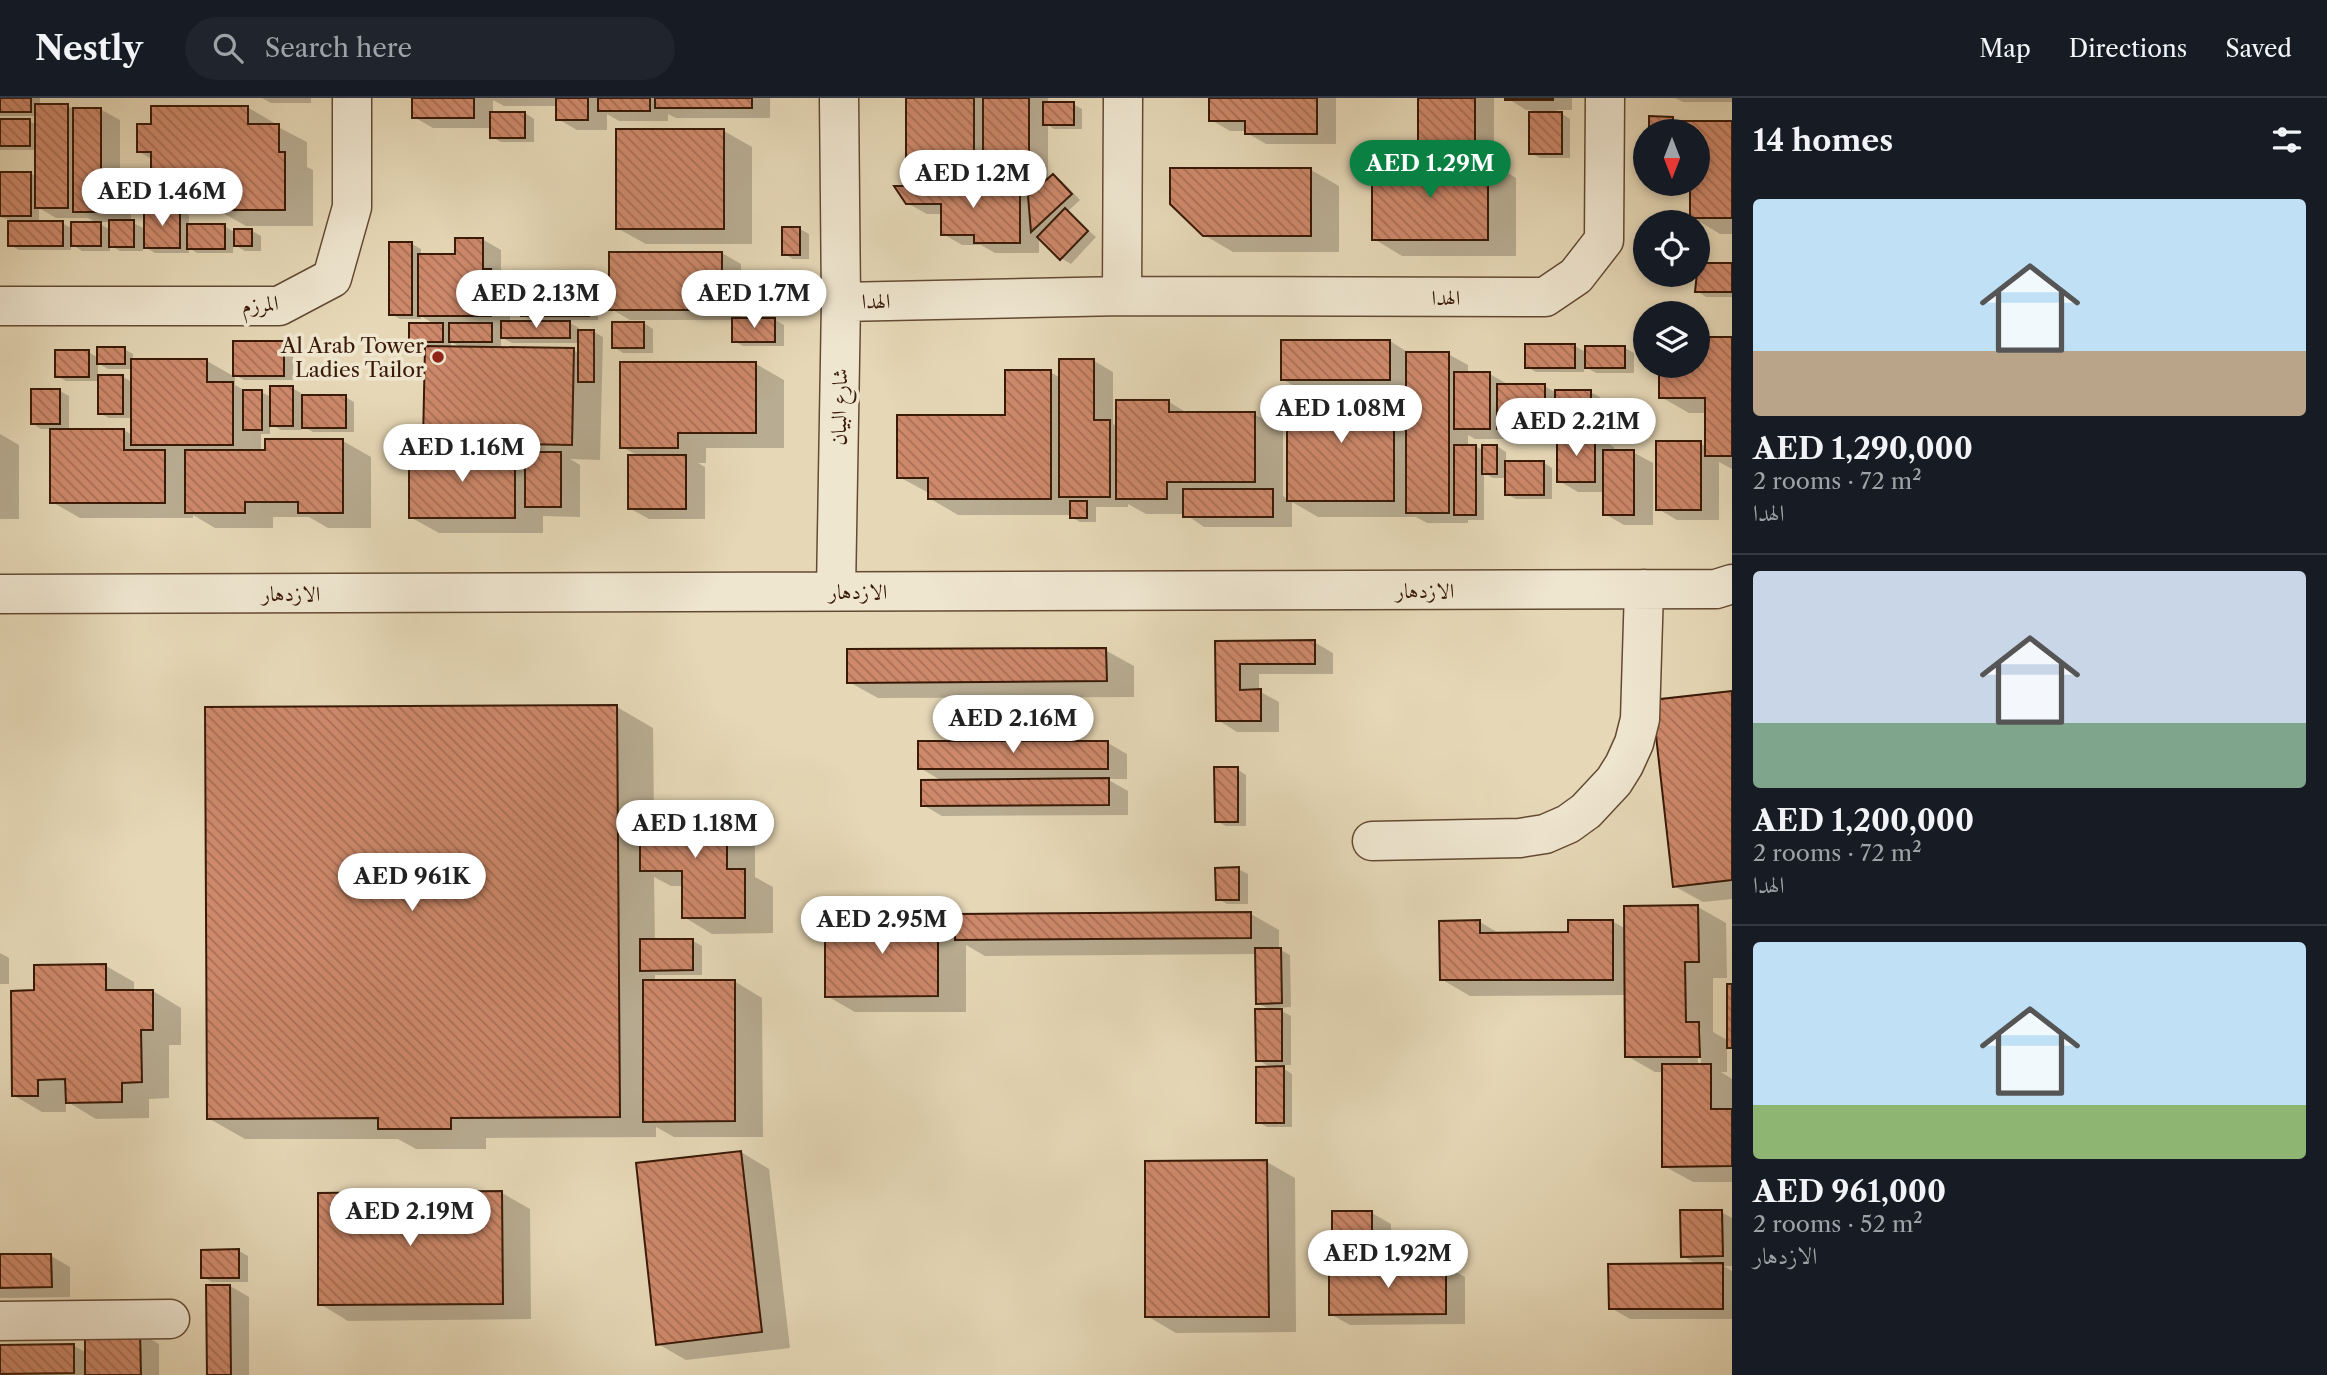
<!DOCTYPE html>
<html lang="en">
<head>
<meta charset="utf-8">
<style>
	:root { --surface:#171b24; --page:#20242c; --text:#f1f3f6; --muted:#9ea1a6; --line:#363941; --accent:#0b8043 }
	body { margin:0; font-family:"Libre Caslon Text",Amiri,serif; background:var(--page); color:var(--text); height:100vh; display:flex; flex-direction:column; font-size:26px; white-space:nowrap }
	* { box-sizing:border-box; margin:0 }
	p { font-size:23px; color:var(--muted) }
	.icon { flex:none; width:38px; height:38px; fill:none; stroke:currentColor; stroke-width:2; stroke-linecap:round; stroke-linejoin:round }
	.map { position:relative; flex:1; overflow:hidden }
	.panel { display:flex; flex-direction:column; background:var(--surface); width:595px }
	.panel>* { flex:none }
	.needle { width:46px; rotate:180deg }
	.fabs { position:absolute; left:1633px; top:21px; display:grid; gap:14px }
	.fabs a { display:grid; place-items:center; width:77px; height:77px; border-radius:50%; background:var(--surface); box-shadow:0 4px 10px #0003; font-size:35px }
	.price { position:absolute; translate:-50% -60px; padding:0 16px; border-radius:24px; background:#fff; color:#222; font-size:23px; line-height:46px; filter:drop-shadow(0 2px 4px #0008) }
	.price::after { content:''; position:absolute; left:50%; top:42px; width:21px; height:16px; margin-left:-10px; background:inherit; clip-path:polygon(0 0,100% 0,50% 100%) }
	.price.selected { background:var(--accent); color:#fff }
	ul { padding:0; list-style:none }
	li { display:grid; align-content:center; gap:14px; height:371px; padding:0 21px }
	li+li { border-top:2px solid var(--line) }
	li span { display:grid; place-items:center; height:217px; border-radius:7px; color:#555 }
	li>.icon { margin-inline-start:auto }
	span .icon { width:126px; height:126px; fill:#fffc; stroke-width:1 }
	li b { font-size:30px }
	h2 { display:flex; justify-content:space-between; align-items:center; height:84px; padding:0 21px; font-size:30px }
	header { display:flex; align-items:center; gap:42px; box-sizing:border-box; height:98px; padding:0 35px; background:var(--surface); border-bottom:2px solid var(--line) }
	header strong { font-size:33px }
	nav { display:flex; gap:38px; margin-inline-start:auto; font-size:24px }
	.search { width:490px; height:63px; background:var(--page); display:flex; align-items:center; gap:18px; box-sizing:border-box; padding:0 24px; border-radius:38px; color:var(--muted); font-size:26px }
	main { display:flex; flex:1; min-height:0 }
	.map>svg:first-child { display:block }
	.shadow { fill:#0003; fill-rule:evenodd }
	.building { fill:url(#building-back-hatch); stroke:#391a07; stroke-width:2 }
	.lines { fill:none; stroke-linecap:round; stroke-linejoin:round }
	.minor-casing { stroke:#644a33; stroke-width:41 }
	.minor { stroke:#efe6d0; stroke-width:38 }
	.poi-dot { fill:#8f2418; stroke:#efe6d0; stroke-width:2.5 }
	.labels { text-anchor:middle; dominant-baseline:central; stroke-width:7; stroke-linejoin:round; paint-order:stroke }
	.street-label { font-size:21px; fill:#391a07; stroke:#efe6d0 }
	.poi-label { font-size:21px; fill:#391a07; stroke:#efe6d0; text-anchor:end }
</style>
</head>
<body>
<header>
<strong>Nestly</strong>
<div class="search"><svg class="icon" aria-label="search" viewBox="0 0 24 24"><circle cx="10" cy="10" r="6"/><path d="M15 15l6 6"/></svg>Search here</div>
<nav><a>Map</a><a>Directions</a><a>Saved</a></nav>
</header>
<main>
<div class="map">
<svg width="1732" height="1277" viewBox="0 0 1732 1277">
	<defs>
		<pattern id="building-back-hatch" width="6" height="6" patternUnits="userSpaceOnUse" patternTransform="scale(1.75)"><rect width="6" height="6" fill="#ce896b"/><path d="M-1 5l2 2M0 0l6 6M5-1l2 2" fill="none" stroke="#a86f56"/></pattern>
	</defs>
	<rect width="100%" height="100%" fill="#e6d8b7"/>
	<filter id="stains"><feTurbulence type="fractalNoise" baseFrequency=".00286" numOctaves="4"/><feColorMatrix values="0 0 0 0 .2 0 0 0 0 .09 0 0 0 0 .02 0 0 0 .5 -.17"/></filter>
	<radialGradient id="worn" r=".72"><stop offset=".6" stop-color="#630" stop-opacity="0"/><stop offset="1" stop-color="#630" stop-opacity=".3"/></radialGradient>
	<!-- shadow -->
	<path class="shadow" d="M0 0H40V8L100 11 120 22V79L131 86V124L146 131 179 112 153 97V62L138 53 153 28 247 9 276 26V28L307 44V69L313 72V128H246L221 114H183L189 117V128H224L236 135 252 133 261 138V153H245L233 146V155H197L189 150V155H155L143 148V153H120L110 147V153H82L71 146V152H19L10 147V122L0 119V75H30L37 79V52H0V23H29L37 27V18H0ZM39 110 56 120H88L98 126 73 131 62 125H39ZM96 124H111V132Z
		M262 0H311V5H271Z
		M414 0H770V20H676L668 16V23H619L607 16V32H577L558 21V8H504L493 2V15H525L534 21V44H501L492 39V30H433L414 19Z
		M907 0H1048V6H1073L1082 11V31H1054L1048 27V82L1053 78 1062 83 1080 102 1067 114 1096 139 1071 166 1061 160 1039 139V155H995L981 147H962L943 136V116H927L907 105 993 89 985 83H927L907 72Z
		M1211 0H1336V46H1266L1247 35V33H1230L1211 22Z
		M1420 0H1494V53H1439L1420 42Z
		M1507 0H1572V12H1556L1570 21V60H1540L1531 55V12H1526Z
		M1675 0H1732V4H1683Z
		M1651 20 1673 21 1680 25H1732V136H1720L1692 119V86H1698V33H1650Z
		M724 33 752 49V146H646L617 130Z
		M1488 63 1516 80V158H1402L1374 141Z
		M1311 72 1339 88V154H1233L1204 137Z
		M800 131 809 136V161H793L784 156Z
		M482 141 501 152V179L510 184V225H537L523 217 588 195 598 201V222H565L579 230V234H594L603 239 600 362 570 361 580 367V419L543 418V435H439L410 419 442 353 425 343 427 248H420L411 243 436 227 421 218V221H400L391 216 412 146 421 151V158H457ZM501 239 512 245H580V256L573 252 501 251ZM451 244 462 250H451Z
		M722 155 741 166V222H775L784 227V248H743L734 243V222H630L611 211Z
		M1698 167H1732V199H1706L1697 193Z
		M644 225 653 231V255H623L614 249Z
		M1698 241H1732V371L1719 364V422H1677L1658 411 1700 345 1707 349V315H1689L1661 299V268H1698Z
		M1390 243 1409 255 1448 256 1468 267V276H1490L1509 287 1544 288 1557 295 1590 294 1600 299V335H1591L1614 349V354H1633L1653 365V427H1624L1605 416V394H1578L1559 383V341H1518L1509 336V341H1475L1468 337V348H1475L1484 353 1497 348 1506 354V364H1543L1552 370V401H1516L1506 396V380H1493L1484 375V422H1468V425H1427L1416 419H1318L1292 404V429H1204L1185 416H1146L1128 406V409H1096V424H1080L1071 419V417H958L929 400V395L899 379 1006 319 1050 274 1061 280 1094 263 1113 274V326L1117 328 1169 304 1189 316H1254L1283 332V398L1289 402 1301 292 1282 281ZM1394 293H1408V301Z
		M235 245H284L293 250V282H244L235 277V287L247 294H261L271 299 292 290 301 295V299H345L354 304V334H313L301 327V332H281L270 326V336H261V354L343 343 371 359V430H328L309 419H273V430H215L193 417V420H80L52 404V331H41L32 325 60 293 69 298V332H124L132 337V320H109L100 315V283H66L57 278 88 254 99 260 124 251 133 256V263H207L235 279ZM98 265 108 271H132V284L123 279H98Z
		M1575 248 1587 255 1625 250 1634 255V275H1596L1584 268V274H1536L1527 269Z
		M756 266 784 282V350H706V365H698L705 369V421H649L629 410 639 358 622 349Z
		M1632 308 1641 313V337H1618L1609 332Z
		M0 336 19 347V421H0Z
		M1217 544H1314L1333 555V576H1259V593L1279 604V634H1237L1218 622Z
		M1105 552 1134 568V599L878 600 849 584Z
		M1732 595V801L1703 804 1674 788 1653 604Z
		M617 609 653 630 654 715H726L755 731V779L773 789V835L712 836 684 819V788H671L654 779 655 843H693L702 848V877H655V884L734 883 762 900 763 1039H674L656 1029V1039L486 1040V1051H416L398 1041H245L208 1020Z
		M1108 645 1127 656V681H1107L1128 693V717L942 718 923 707 942 683 920 670Z
		M1237 671 1246 677V728H1226L1216 723Z
		M1238 771 1248 776V806H1227L1218 801Z
		M1698 809 1726 825 1727 880H1713V934L1729 943V888H1732V951L1727 948V974H1721L1732 981V1084H1693L1664 1068V974H1655L1627 958 1626 897 1470 898 1441 881 1480 824 1502 837 1570 836 1612 823 1626 831ZM1697 930H1701V968H1698Z
		M1251 816 1279 832V851L1290 857 1291 909 1276 910 1291 918V967H1278L1292 976V1029H1267L1258 1024 1272 970 1258 962 1272 913 1258 905 1257 856 985 858 966 847V914H855L827 898 938 820 957 831Z
		M0 855 9 860V886H0Z
		M106 868 134 884V894L153 893 181 910V947H169V1000L149 1001V1020L96 1021 66 1003V1014H42L13 997 35 894Z
		M741 1054 769 1071 790 1250 686 1262 658 1246Z
		M1267 1064 1295 1080 1296 1234 1176 1235 1147 1218Z
		M502 1095 530 1111 531 1221 348 1223 320 1206Z
		M1721 1114 1732 1120V1168H1724L1732 1173V1221H1630L1611 1210 1699 1167 1682 1158Z
		M1372 1115 1391 1126V1168H1445L1465 1179V1226L1350 1227 1330 1216 1334 1168Z
		M239 1153 248 1158V1184H212L203 1179Z
		M0 1158H51L70 1169V1199L0 1200Z
		M230 1188 249 1199V1277H210Z
		M140 1235 159 1246V1277H0V1248H74L87 1255Z"/>
	<!-- building -->
	<path class="building" d="M0 0H31V14H0Z
		M412 0H474V20H412Z
		M556 0H588V22H556Z
		M598 0H650V13H598Z
		M655 0H752V10H655Z
		M906 0H974V73H906Z
		M983 0H1029V86H983Z
		M1209 0H1317V36H1245V23H1209Z
		M1418 0H1475V43H1418Z
		M1505 0H1553V2H1505Z
		M1043 4H1074V27H1043Z
		M35 6H68V110H35Z
		M151 8H248V26H279V54H285V112H216V98H151V54H137V26H151Z
		M73 10H101V73H112V114H73Z
		M490 14H525V40H490Z
		M1529 14H1562V56H1529Z
		M1649 18 1673 19V33H1649Z
		M0 21H30V48H0Z
		M1678 23H1732V120H1690V86H1698V33H1678Z
		M616 31H724V131H616Z
		M1372 62H1488V142H1372Z
		M1170 70H1311V138H1203L1170 106Z
		M0 74H31V118H0Z
		M1053 76 1072 96 1031 134 1028 98Z
		M894 88H1020V145H974V137H941V106H906Z
		M144 110H180V150H144Z
		M1065 110 1088 133 1060 162 1037 139Z
		M109 122H134V149H109Z
		M8 123H63V148H8Z
		M71 124H101V148H71Z
		M187 126H225V151H187Z
		M782 129H800V157H782Z
		M234 131H252V148H234Z
		M455 140H483V171H491V218H418V156H455Z
		M389 144H412V217H389Z
		M609 154H722V212H609Z
		M1698 165H1732V194H1695Z
		M521 194H589V218H521Z
		M1660 210H1689V215H1660Z
		M732 220H775V244H732Z
		M501 223H570V240H501Z
		M612 224H644V250H612Z
		M409 225H443V244H409Z
		M449 225H492V244H449Z
		M578 232H594V284H578Z
		M1698 239H1732V358H1705V300H1659V268H1698Z
		M1281 242H1390V282H1281Z
		M233 243H284V278H233Z
		M1525 246H1575V270H1525Z
		M425 248 574 250 572 347 423 344Z
		M1585 248H1625V270H1585Z
		M97 249H125V266H97Z
		M55 252H89V279H55Z
		M1406 254H1449V415H1406Z
		M131 261H207V284H233V347H131Z
		M1059 261H1094V322H1110V399H1059Z
		M620 264H756V335H678V350H620Z
		M1005 272H1051V401H928V380H897V317H1005Z
		M1454 274H1490V331H1454Z
		M98 277H123V316H98Z
		M1497 286H1545V331H1497Z
		M270 288H293V328H270Z
		M1287 290H1394V403H1287Z
		M31 291H60V326H31Z
		M243 292H262V332H243Z
		M1555 292H1591V331H1555Z
		M302 297H346V330H302Z
		M1116 302H1169V314H1255V384H1167V401H1116Z
		M1607 306H1633V333H1607Z
		M50 331H124V352H165V405H50Z
		M1557 336H1595V384H1557Z
		M265 341H343V415H298V404H245V415H185V352H265Z
		M1656 343H1701V412H1656Z
		M1454 347H1476V417H1454Z
		M1482 347H1497V376H1482Z
		M409 351H515V420H409Z
		M1603 352H1634V417H1603Z
		M525 354H561V409H525Z
		M628 357H686V411H628Z
		M1505 363H1544V397H1505Z
		M1183 391H1273V419H1183Z
		M1070 403H1087V420H1070Z
		M1315 542V566H1240V592L1261 591V623H1216L1215 543Z
		M1106 550 1107 583 847 585V551Z
		M1732 593V782L1673 789 1652 602Z
		M617 607 620 1019 451 1020V1031H378V1020L207 1021 205 609Z
		M918 643H1108V671H918Z
		M1214 669H1238V724H1215Z
		M1109 680V707L921 708V682Z
		M640 713H727V771H745V820H682V773H640Z
		M1239 769V802H1216L1215 770Z
		M1698 807 1699 864H1685L1686 924H1699L1700 959H1625L1624 808Z
		M1251 814V840L955 842V816Z
		M938 818V898L825 899V819Z
		M1480 822V835L1568 834V822H1613V882H1440L1439 823Z
		M640 841H693V872L640 873Z
		M1255 850H1281L1282 905 1256 906Z
		M106 866V892H153V932H141L142 984 122 985V1004L66 1005 65 981 38 982V998H12L11 893 34 892V867Z
		M643 882H735V1023L643 1024Z
		M1727 886H1732V950H1727Z
		M1255 911H1282V963H1256Z
		M1662 966H1711V1011H1732V1068L1662 1069Z
		M1284 968V1025H1256V969Z
		M741 1053 762 1234 656 1247 636 1065Z
		M1267 1062 1269 1219H1145V1063Z
		M502 1093 503 1206 318 1207V1095Z
		M1680 1112H1722L1723 1158 1681 1159Z
		M1332 1113H1372V1167H1332Z
		M239 1151V1180H201V1152Z
		M0 1156H51L52 1189 0 1190Z
		M1723 1165V1211H1609L1608 1166Z
		M1446 1166V1216L1329 1217V1167Z
		M206 1187H230L231 1277H207Z
		M85 1233H140L141 1277H85Z
		M74 1246V1275L0 1276V1247Z"/>
	<g class="lines">
		<!-- minor casing -->
		<g class="minor-casing">
			<path id="minor" d="M1122 198 1123 0
				M841 204 1122 198 1545 199 1576 178 1604 142 1605 0
				M0 208H279L332 180 352 109V0
				M836 493 841 204 839 0
				M0 496 1716 491 1732 486
				M1372 743 1520 740 1545 736 1568 726 1586 713 1614 683 1624 667 1634 645 1640 621 1644 491
				M0 1223 170 1221"/>
		</g>
		<!-- minor -->
		<use href="#minor" class="minor"/>
	</g>
	<!-- markers -->
	<circle class="poi-dot" cx="438" cy="259" r="7"/>
	<g class="labels">
		<!-- street labels -->
		<g class="street-label">
			<text x="1446" y="199">الهدا</text>
			<text transform="translate(876 203) rotate(-1)">الهدا</text>
			<text transform="translate(260 206) rotate(-5)">المرزم</text>
			<text transform="translate(839 309) rotate(-89)">شارع البيان</text>
			<text x="1425" y="492">الازدهار</text>
			<text x="858" y="493">الازدهار</text>
			<text x="291" y="495">الازدهار</text>
		</g>
		<!-- poi labels -->
		<g class="poi-label">
			<text x="424" y="247">Al Arab Tower<tspan x="424" dy="24">Ladies Tailor</tspan></text>
		</g>
	</g>
	<rect width="100%" height="100%" filter="url(#stains)"/>
	<rect width="100%" height="100%" fill="url(#worn)"/>
</svg>
<div class="fabs">
<a><svg class="needle" viewBox="-14 -14 28 28"><path d="M0-13l5 13h-10z" fill="#e53935"/><path d="M0 13l5-13h-10z" fill="#9ea1a6"/></svg></a>
<a><svg class="icon" aria-label="locate" viewBox="0 0 24 24"><circle cx="12" cy="12" r="6"/><path d="M12 2v4M12 18v4M2 12h4M18 12h4"/></svg></a>
<a><svg class="icon" aria-label="layers" viewBox="0 0 24 24"><path d="M12 4l9 5-9 5-9-5zM3 14l9 5 9-5"/></svg></a>
</div>
<b class="price selected" style="left:1430px;top:102px">AED 1.29M</b>
<b class="price" style="left:973px;top:112px">AED 1.2M</b>
<b class="price" style="left:162px;top:130px">AED 1.46M</b>
<b class="price" style="left:536px;top:232px">AED 2.13M</b>
<b class="price" style="left:754px;top:232px">AED 1.7M</b>
<b class="price" style="left:1341px;top:347px">AED 1.08M</b>
<b class="price" style="left:1576px;top:360px">AED 2.21M</b>
<b class="price" style="left:462px;top:386px">AED 1.16M</b>
<b class="price" style="left:1013px;top:657px">AED 2.16M</b>
<b class="price" style="left:695px;top:762px">AED 1.18M</b>
<b class="price" style="left:412px;top:815px">AED 961K</b>
<b class="price" style="left:882px;top:858px">AED 2.95M</b>
<b class="price" style="left:410px;top:1150px">AED 2.19M</b>
<b class="price" style="left:1388px;top:1192px">AED 1.92M</b>
</div>
<section class="panel">
<h2>14 homes<svg class="icon" aria-label="filters" viewBox="0 0 24 24"><path d="M4 7h16M4 17h16"/><circle cx="9" cy="7" r="2"/><circle cx="15" cy="17" r="2"/></svg></h2>
<ul>
<li><span style="background:linear-gradient(#bfe0f5 70%,#b9a48a 0)"><svg class="icon" aria-label="home" viewBox="0 0 24 24"><path d="M3 11l9-7 9 7M6 9v11h12V9"/></svg></span><div><b>AED 1,290,000</b><p>2 rooms · 72 m²</p><p>الهدا</p></div></li>
<li><span style="background:linear-gradient(#c9d6e8 70%,#7fa58c 0)"><svg class="icon" aria-label="home" viewBox="0 0 24 24"><path d="M3 11l9-7 9 7M6 9v11h12V9"/></svg></span><div><b>AED 1,200,000</b><p>2 rooms · 72 m²</p><p>الهدا</p></div></li>
<li><span style="background:linear-gradient(#bfe0f5 75%,#8fb573 0)"><svg class="icon" aria-label="home" viewBox="0 0 24 24"><path d="M3 11l9-7 9 7M6 9v11h12V9"/></svg></span><div><b>AED 961,000</b><p>2 rooms · 52 m²</p><p>الازدهار</p></div></li>
</ul>
</section>
</main>
</body>
</html>
